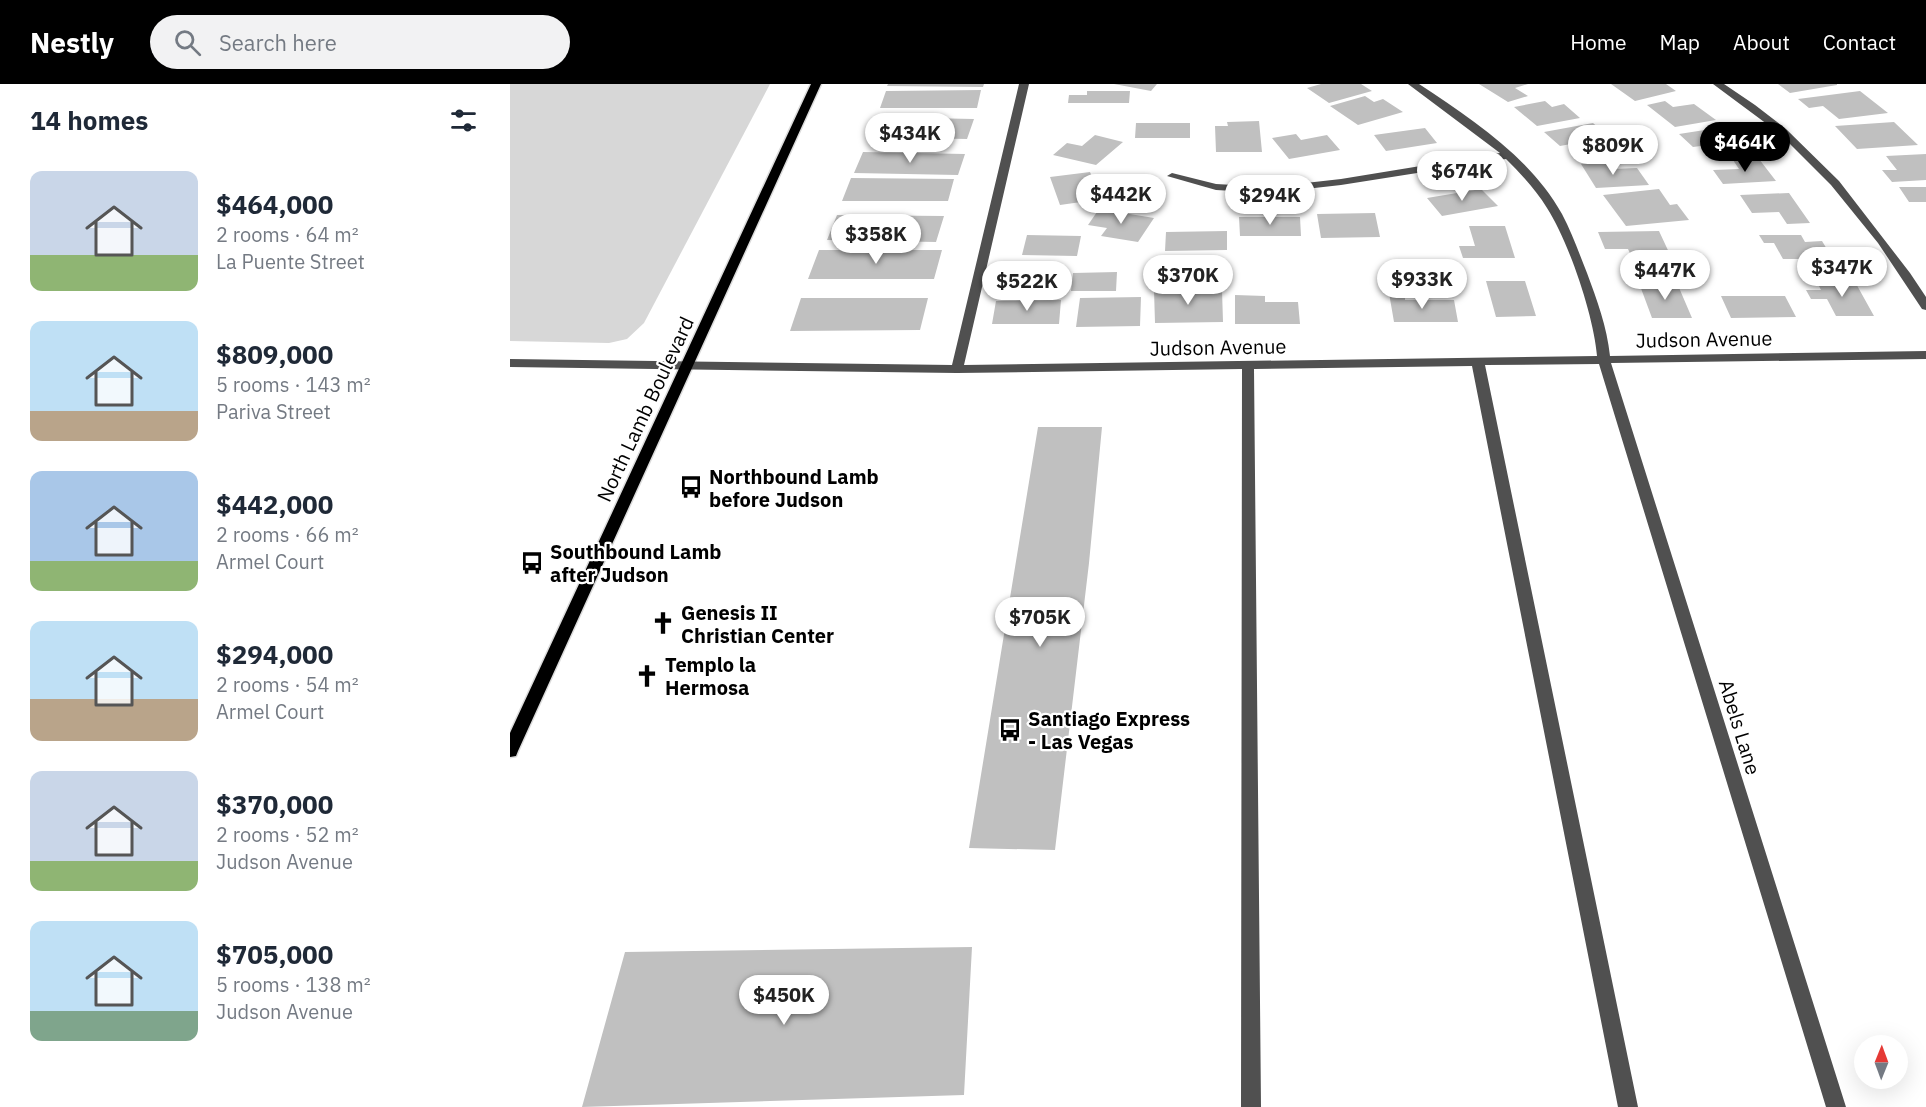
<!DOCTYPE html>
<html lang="en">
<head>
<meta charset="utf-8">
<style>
	:root { --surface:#fff; --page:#f2f2f3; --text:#1f2937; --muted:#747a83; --accent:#000 }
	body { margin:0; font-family:"IBM Plex Sans",sans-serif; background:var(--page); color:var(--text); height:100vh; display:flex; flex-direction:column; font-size:22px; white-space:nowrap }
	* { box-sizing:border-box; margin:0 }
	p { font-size:20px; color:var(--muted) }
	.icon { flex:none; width:33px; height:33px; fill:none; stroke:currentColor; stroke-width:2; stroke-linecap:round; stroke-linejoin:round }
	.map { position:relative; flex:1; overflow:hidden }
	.details { display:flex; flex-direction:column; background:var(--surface); width:510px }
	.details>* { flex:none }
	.needle { width:39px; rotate:1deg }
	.tools { position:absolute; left:1344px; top:951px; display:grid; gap:12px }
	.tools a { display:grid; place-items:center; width:54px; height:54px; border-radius:50%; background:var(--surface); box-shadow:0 6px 24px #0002; font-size:30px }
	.price { position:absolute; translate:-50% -51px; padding:0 14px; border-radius:21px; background:#fff; color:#222; font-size:20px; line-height:39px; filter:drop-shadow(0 2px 3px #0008) }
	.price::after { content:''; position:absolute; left:50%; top:36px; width:18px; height:14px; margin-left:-9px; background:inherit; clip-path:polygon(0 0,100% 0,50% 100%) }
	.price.active { background:var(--accent); color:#fff }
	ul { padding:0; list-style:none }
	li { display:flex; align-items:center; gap:18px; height:150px; padding:0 30px }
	li span { display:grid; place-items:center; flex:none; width:168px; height:120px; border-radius:12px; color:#555 }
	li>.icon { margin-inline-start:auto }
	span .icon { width:72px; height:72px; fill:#fffc; stroke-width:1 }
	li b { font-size:26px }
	h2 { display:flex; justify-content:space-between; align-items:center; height:72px; padding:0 30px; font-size:26px }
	header { display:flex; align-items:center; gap:36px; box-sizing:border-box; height:84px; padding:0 30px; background:var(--accent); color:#fff }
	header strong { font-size:28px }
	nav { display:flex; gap:33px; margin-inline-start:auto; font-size:21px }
	.search { width:420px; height:54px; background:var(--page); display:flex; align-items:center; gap:15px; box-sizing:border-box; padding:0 21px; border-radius:33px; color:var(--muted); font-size:22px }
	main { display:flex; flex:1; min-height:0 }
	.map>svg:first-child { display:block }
	.green { fill:#d7d7d7 }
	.building { fill:#c0c0c0 }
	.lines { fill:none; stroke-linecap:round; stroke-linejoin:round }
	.major-casing { stroke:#dbdbdb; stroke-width:3 }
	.minor { fill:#505050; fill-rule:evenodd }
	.major { fill:#000; fill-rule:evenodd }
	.labels { text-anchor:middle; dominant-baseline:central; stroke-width:4.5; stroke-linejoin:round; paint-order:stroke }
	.street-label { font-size:20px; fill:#000; stroke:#fff }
	.poi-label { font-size:20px; font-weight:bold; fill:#000; stroke:#fff; text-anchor:start }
</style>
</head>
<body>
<header>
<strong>Nestly</strong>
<div class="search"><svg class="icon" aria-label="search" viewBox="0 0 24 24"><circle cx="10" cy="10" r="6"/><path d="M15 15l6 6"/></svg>Search here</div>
<nav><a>Home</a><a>Map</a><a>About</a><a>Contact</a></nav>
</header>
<main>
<section class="details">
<h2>14 homes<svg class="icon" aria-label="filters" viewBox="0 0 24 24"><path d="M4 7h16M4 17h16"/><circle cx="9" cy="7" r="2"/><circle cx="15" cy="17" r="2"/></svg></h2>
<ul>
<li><span style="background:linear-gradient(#c9d6e8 70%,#8fb573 0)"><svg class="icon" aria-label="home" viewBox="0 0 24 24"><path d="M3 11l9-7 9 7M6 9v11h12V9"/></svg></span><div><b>$464,000</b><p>2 rooms · 64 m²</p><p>La Puente Street</p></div></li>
<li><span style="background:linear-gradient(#bfe0f5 75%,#b9a48a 0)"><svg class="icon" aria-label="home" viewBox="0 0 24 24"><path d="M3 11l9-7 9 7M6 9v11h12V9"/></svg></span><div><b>$809,000</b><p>5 rooms · 143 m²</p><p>Pariva Street</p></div></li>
<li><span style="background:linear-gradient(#a9c7e8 75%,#8fb573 0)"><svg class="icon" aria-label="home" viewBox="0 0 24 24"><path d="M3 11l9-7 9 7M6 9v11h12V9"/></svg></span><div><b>$442,000</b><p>2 rooms · 66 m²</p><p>Armel Court</p></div></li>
<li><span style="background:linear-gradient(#bfe0f5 65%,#b9a48a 0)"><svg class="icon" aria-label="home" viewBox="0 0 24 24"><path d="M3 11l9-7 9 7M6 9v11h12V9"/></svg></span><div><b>$294,000</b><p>2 rooms · 54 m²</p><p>Armel Court</p></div></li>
<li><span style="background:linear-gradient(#c9d6e8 75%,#8fb573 0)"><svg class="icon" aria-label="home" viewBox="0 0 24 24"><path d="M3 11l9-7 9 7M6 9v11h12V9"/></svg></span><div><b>$370,000</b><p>2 rooms · 52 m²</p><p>Judson Avenue</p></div></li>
<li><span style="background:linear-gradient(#bfe0f5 75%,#7fa58c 0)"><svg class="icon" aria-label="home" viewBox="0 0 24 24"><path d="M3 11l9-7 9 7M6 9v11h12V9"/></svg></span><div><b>$705,000</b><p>5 rooms · 138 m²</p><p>Judson Avenue</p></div></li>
</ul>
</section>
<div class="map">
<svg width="1416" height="1023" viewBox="0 0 1416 1023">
	<rect width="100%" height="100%" fill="#fff"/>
	<!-- green -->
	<path class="green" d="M0 0H260L134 239 117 255 99 259 0 257Z"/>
	<!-- building -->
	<path class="building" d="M378 0H474L473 3 377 2Z
		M604 0H647L641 7Z
		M811 0H851L862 7 819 19 797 4Z
		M969 0H1018L1005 4 1018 12 998 18Z
		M1101 0H1156L1166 7 1125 17Z
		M1268 0H1327V1L1280 9Z
		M471 6 467 24H370L376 7Z
		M577 7H620L619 19H558L559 11H577Z
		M1350 7 1378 29 1329 35 1313 22 1299 24 1288 15Z
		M855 12 864 18 873 15 893 28 848 41 820 22Z
		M1035 17 1042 23 1054 20 1070 34 1027 42 1004 23Z
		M1155 17 1163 23 1184 20 1206 36 1165 43 1137 21Z
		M367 33 464 35 457 55 359 53Z
		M749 37 752 68H706L705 42H718L717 38Z
		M1384 38 1408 61 1347 65 1325 42Z
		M626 39H680V54H625Z
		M1083 39 1099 53 1050 62 1034 48Z
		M1214 43 1236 63 1212 66 1206 60 1183 63 1169 50Z
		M915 44 927 59 876 67 864 51Z
		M786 50 791 56 817 51 830 66 779 75 762 54Z
		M585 51 613 58 586 81 543 71 557 59 572 62Z
		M353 68 455 70 448 91 344 89Z
		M1416 70V96L1382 98 1372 86H1387L1376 72Z
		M1249 75 1266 97 1213 100 1203 86 1229 85 1223 76Z
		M1099 78 1103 85 1127 84 1139 101 1086 104 1071 80Z
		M580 88 592 115 550 121 540 93Z
		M341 94 444 95 438 117H332Z
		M1389 103H1416V118H1399Z
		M971 105 988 122 932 132 917 114Z
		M1149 105 1160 121 1167 120 1179 136 1116 142 1093 111Z
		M1279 109 1300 139 1277 140 1269 128 1242 129 1230 111Z
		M589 125 644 134 628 158 591 152 597 144 578 141Z
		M865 129 870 153 811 154 807 130Z
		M327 131 434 132 426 158 317 156Z
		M729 133H790L791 152H730Z
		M959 142H995L1005 174H953L949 162H965Z
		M717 147V166L655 167 656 148Z
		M1149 147 1163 177 1124 178 1118 165H1095L1088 148Z
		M517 151 571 152 567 172 512 171Z
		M1249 151H1291L1295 158 1312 157 1323 175H1273L1264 159H1254Z
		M309 166H432L424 195H298Z
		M607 188 606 207H561L563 189Z
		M1306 196H1344L1364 232H1326L1317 215H1301L1296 206H1311Z
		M976 197H1015L1026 232 986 233Z
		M1129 199H1167L1182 234H1142Z
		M644 206H712L713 238 645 239Z
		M879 209H895V216H944L948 238H884Z
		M725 211 755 212V218H788L790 240H725Z
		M1211 212H1275L1286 233 1221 234Z
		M631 213 630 242 566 243 570 214Z
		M291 214H418L410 246 280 247Z
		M551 216 549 240H482L486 217Z
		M528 343H592L579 479 545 766 459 764Z
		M462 863 454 1011 72 1023 115 868Z"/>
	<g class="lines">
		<!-- major casing -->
		<g class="major-casing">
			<path id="major" d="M301 0H311L8 667 6 672 0 673V649Z"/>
		</g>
		<!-- minor -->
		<path class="minor" d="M509 0H519L454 281 1087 272C1084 233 1059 158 1037 124 1026 106 1011 90 996 75L831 101 759 109 706 106 657 92 662 89 706 100 759 103 831 95 990 69 898 0H909C963 36 1020 73 1052 130 1062 149 1069 169 1077 189 1087 216 1097 243 1100 272L1416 267V275L1101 279 1336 1023H1316L1089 280 975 281 1128 1023H1108L962 282 744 285 751 1023H731L732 285 447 289 0 283V275L442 281Z
			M1203 0H1214L1245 21 1276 45 1329 97 1400 189 1416 213V226L1412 225 1368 159 1321 101 1269 49Z"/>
		<!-- major -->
		<use href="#major" class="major"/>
	</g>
	<!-- icons -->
	<defs>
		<g id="bus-bare" transform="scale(1.8)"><path d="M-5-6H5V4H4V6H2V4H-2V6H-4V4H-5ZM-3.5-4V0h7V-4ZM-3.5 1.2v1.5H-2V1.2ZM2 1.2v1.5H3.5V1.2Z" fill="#000" stroke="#fff" stroke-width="2.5" paint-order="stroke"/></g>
		<g id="church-bare" transform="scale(1.8)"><path d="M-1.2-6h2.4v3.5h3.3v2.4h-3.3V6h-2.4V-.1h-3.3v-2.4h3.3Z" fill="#000" stroke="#fff" stroke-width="2.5" paint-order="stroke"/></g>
	</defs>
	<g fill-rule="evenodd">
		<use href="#bus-bare" x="181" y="403"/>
		<use href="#bus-bare" x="22" y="479"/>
		<use href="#church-bare" x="153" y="539"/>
		<use href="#church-bare" x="137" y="592"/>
		<use href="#bus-bare" x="500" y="646"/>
	</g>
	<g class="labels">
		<!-- street labels -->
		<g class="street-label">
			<text transform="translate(1194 255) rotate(-1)">Judson Avenue</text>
			<text transform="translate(708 263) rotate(-1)">Judson Avenue</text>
			<text transform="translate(135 325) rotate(-65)">North Lamb Boulevard</text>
			<text transform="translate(1230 643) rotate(73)">Abels Lane</text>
		</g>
		<!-- poi labels -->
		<g class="poi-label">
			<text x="199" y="392">Northbound Lamb<tspan x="199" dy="23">before Judson</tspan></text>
			<text x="40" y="467">Southbound Lamb<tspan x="40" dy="23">after Judson</tspan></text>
			<text x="171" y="528">Genesis II<tspan x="171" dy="23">Christian Center</tspan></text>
			<text x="155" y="580">Templo la<tspan x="155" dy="23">Hermosa</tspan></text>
			<text x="518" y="634">Santiago Express<tspan x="518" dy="23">- Las Vegas</tspan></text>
		</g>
	</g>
</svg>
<div class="tools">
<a><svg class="needle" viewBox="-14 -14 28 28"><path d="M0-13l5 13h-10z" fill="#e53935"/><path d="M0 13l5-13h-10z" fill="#747a83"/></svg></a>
</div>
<b class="price" style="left:400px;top:80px">$434K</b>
<b class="price active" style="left:1235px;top:89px">$464K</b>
<b class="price" style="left:1103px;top:92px">$809K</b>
<b class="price" style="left:952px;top:118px">$674K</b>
<b class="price" style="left:611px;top:141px">$442K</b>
<b class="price" style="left:760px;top:142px">$294K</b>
<b class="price" style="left:366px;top:181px">$358K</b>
<b class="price" style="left:1332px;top:214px">$347K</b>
<b class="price" style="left:1155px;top:217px">$447K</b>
<b class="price" style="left:678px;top:222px">$370K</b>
<b class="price" style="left:912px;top:226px">$933K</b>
<b class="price" style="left:517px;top:228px">$522K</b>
<b class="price" style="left:530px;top:564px">$705K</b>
<b class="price" style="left:274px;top:942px">$450K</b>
</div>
</main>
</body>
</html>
